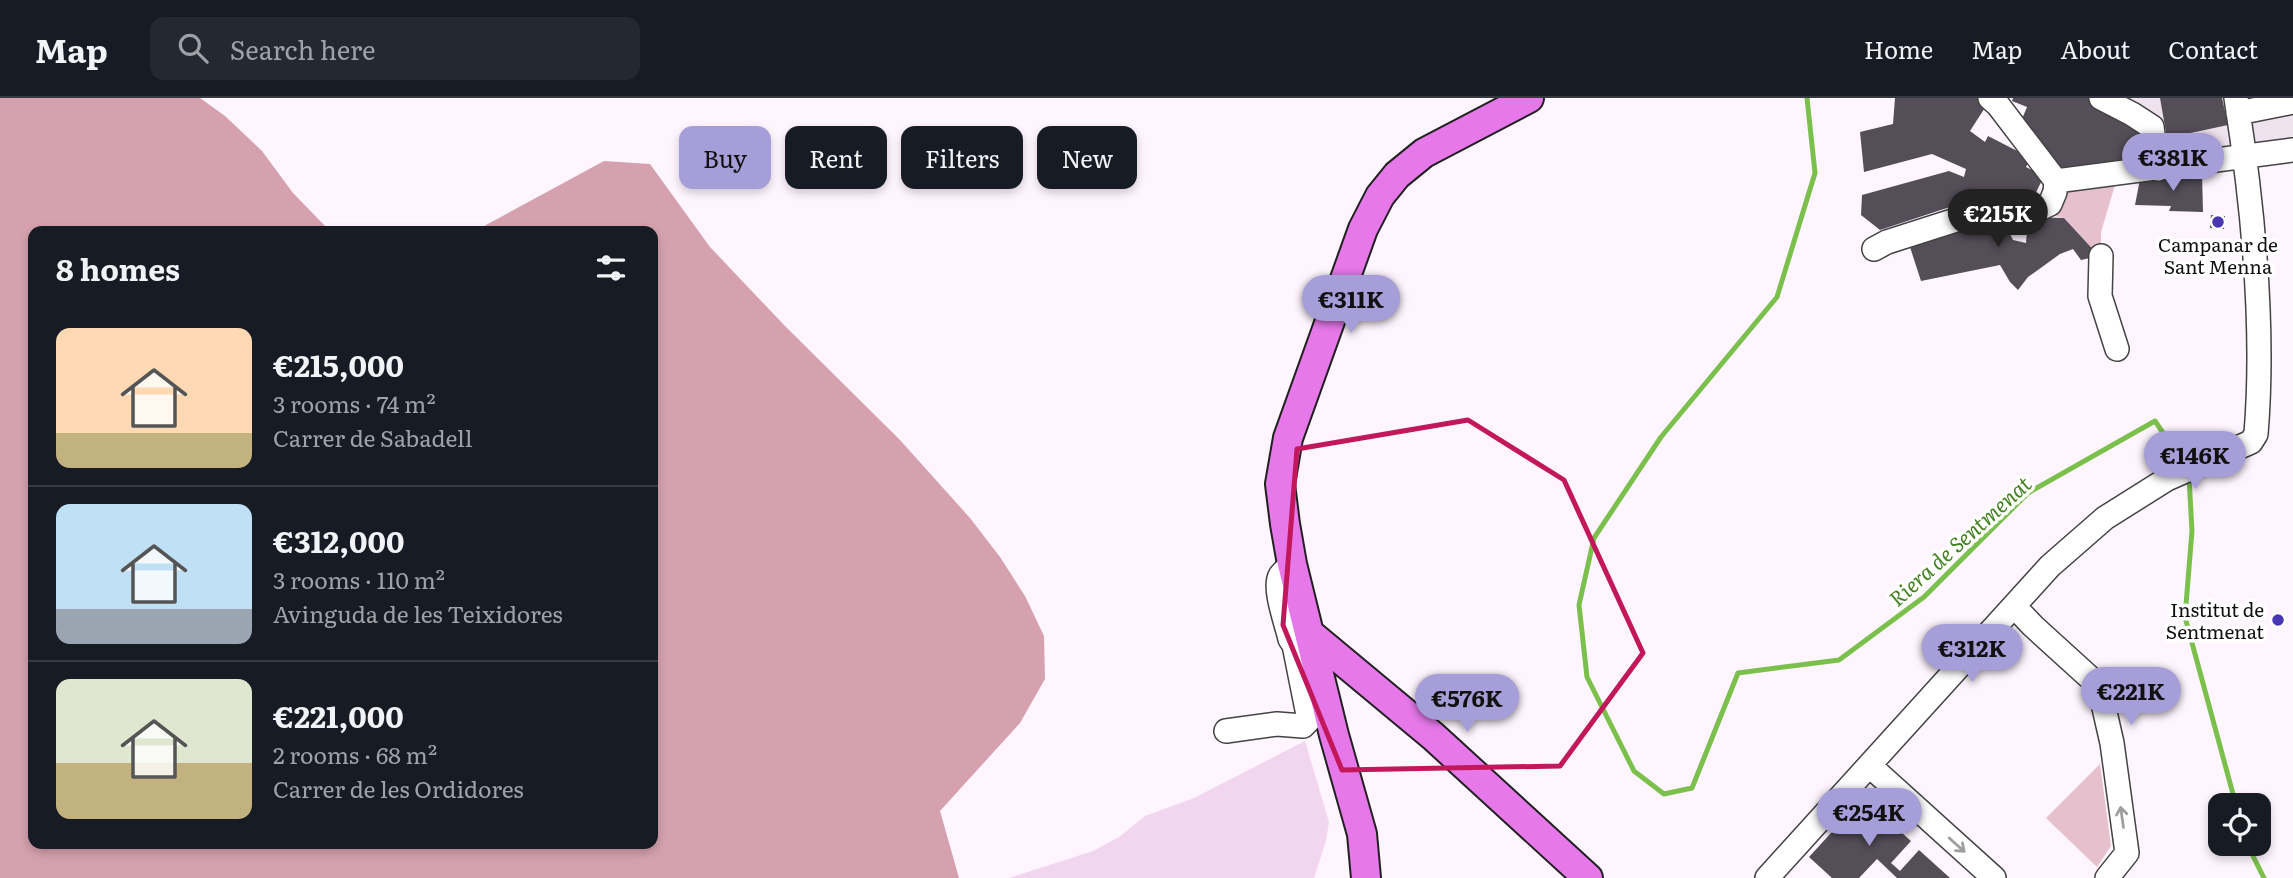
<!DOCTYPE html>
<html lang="en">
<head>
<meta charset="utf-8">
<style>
	:root { --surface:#171b24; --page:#242831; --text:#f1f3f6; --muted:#9ea1a6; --line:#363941; --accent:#a59ed8 }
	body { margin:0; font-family:Literata,serif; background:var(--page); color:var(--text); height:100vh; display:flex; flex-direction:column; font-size:26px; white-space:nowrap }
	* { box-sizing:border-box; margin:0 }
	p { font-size:23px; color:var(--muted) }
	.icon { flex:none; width:38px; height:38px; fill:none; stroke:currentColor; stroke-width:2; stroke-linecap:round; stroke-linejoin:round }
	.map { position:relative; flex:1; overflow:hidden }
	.drawer { position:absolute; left:28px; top:128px; width:630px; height:623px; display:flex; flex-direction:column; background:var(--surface); border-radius:14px; box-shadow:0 4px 10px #0003 }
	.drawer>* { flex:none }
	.banner { position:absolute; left:679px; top:28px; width:665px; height:63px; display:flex; gap:14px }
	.fabs { position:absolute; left:2208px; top:695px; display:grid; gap:14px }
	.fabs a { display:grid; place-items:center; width:63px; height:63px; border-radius:14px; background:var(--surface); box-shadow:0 4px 10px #0003; font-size:35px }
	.price { position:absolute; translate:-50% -60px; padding:0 16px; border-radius:24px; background:var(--accent); color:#111; font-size:23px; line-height:46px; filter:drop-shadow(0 2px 4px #0008) }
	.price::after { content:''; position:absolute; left:50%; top:42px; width:21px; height:16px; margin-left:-10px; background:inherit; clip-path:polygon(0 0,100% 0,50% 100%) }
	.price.current { background:#222; color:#fff }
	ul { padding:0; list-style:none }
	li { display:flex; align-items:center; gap:21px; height:175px; padding:0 28px }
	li+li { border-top:2px solid var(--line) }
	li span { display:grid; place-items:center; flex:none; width:196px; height:140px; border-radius:14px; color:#555 }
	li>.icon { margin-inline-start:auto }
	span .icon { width:84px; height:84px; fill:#fffc; stroke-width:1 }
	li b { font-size:30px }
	h2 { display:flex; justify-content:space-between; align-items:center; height:84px; padding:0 28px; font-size:30px }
	.pill { padding:0 24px; border-radius:14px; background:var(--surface); box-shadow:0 4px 10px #0003; font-size:24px; line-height:63px }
	.pill.current { background:var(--accent); color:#111 }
	header { display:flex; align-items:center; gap:42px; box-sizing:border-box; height:98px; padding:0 35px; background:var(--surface); border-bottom:2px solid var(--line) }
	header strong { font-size:33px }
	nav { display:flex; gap:38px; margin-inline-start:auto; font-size:24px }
	.search { width:490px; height:63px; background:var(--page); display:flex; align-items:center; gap:18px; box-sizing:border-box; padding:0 24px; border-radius:14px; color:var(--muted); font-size:26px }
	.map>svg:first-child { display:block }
	.farmland { fill:#f2d6ef }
	.green { fill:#e6c0cc }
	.forest { fill:#d5a1ae }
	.plaza { fill:#eee2ef }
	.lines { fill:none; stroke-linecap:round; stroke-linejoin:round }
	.stream { stroke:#7bc04c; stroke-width:5 }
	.building { fill:#544e58 }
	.minor-casing { stroke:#434343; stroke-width:26 }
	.major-casing { stroke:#212121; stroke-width:32 }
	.minor { stroke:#fff; stroke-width:23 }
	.major { stroke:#e678ea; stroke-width:28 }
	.oneway { stroke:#9f9f9f }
	.marked { fill:none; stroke:#c2185b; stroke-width:5; stroke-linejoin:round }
	.poi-dot { fill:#4936b3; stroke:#fff; stroke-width:2.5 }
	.labels { text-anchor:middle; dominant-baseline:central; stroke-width:7; stroke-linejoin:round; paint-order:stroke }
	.poi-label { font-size:19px; fill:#101010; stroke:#fff }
	.water-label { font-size:21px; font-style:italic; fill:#458222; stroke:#fff }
</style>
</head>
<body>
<header>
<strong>Map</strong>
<div class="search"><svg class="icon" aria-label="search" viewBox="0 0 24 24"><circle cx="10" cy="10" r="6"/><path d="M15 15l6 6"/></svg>Search here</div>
<nav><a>Home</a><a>Map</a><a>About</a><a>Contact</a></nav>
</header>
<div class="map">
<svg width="2293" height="780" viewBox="0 0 2293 780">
	<rect width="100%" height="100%" fill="#fef5fe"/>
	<!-- farmland -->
	<path class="farmland" d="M1305 643 1329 724 1326 743 1314 780H1009L1093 753 1119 739 1145 718 1194 700Z"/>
	<!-- green -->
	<path class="green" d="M2115 87 2101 134V158H2099L2064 120 2050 117 2064 93Z
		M2100 666 2111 748 2097 769 2046 720Z"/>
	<!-- forest -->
	<path class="forest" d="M0 0H200L225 18 262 53 293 95 330 133H33V746H653V133H475L604 63 650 66 710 149 784 227 900 342 970 420 1000 459 1025 498 1044 538 1045 581 1020 625 940 713 959 780H0Z"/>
	<!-- plaza -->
	<path class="plaza" d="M2128 0H2293V65L2140 81 2119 16Z"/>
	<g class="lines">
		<!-- stream -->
		<path class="stream" d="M1807 0 1815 75 1777 199 1661 339 1594 440 1579 507 1587 579 1634 673 1664 696 1692 690 1738 575 1839 562 1924 499 2028 395 2155 323 2185 367
			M2189 379 2192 433 2185 519 2236 707
			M2247 746 2264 780"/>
	</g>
	<!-- building -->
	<path class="building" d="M1895 0H1980L1988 5 1970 33 1985 44 1988 38 2031 60 2026 69 2044 78 2030 107H1956L1880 132 1861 117 1862 97 1949 73 1964 79 1966 71 1932 56 1864 74 1860 34 1893 26Z
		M2013 0H2089L2142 29 2149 59 2143 67 2054 72 2053 57H2042L2022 21 2027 9 2012 3Z
		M2160 0H2222L2228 27 2167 40Z
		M2202 75 2203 114 2169 113 2171 108 2135 107 2140 81Z
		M2000 116 2013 142 2026 145 2028 119 2064 120 2099 158 2081 162 2073 151 2060 156 2028 179 2018 192 2010 184 2000 167 1921 183 1909 146Z
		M2211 117 2225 118 2224 131 2210 130Z
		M1863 700 1911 743 1891 765 1900 773 1919 752 1950 780H1897L1877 761 1859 780H1832L1809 759Z"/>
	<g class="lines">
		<!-- minor casing -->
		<g class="minor-casing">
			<path id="minor" d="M1990 0 1998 7 2056 83
				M2101 0 2132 16 2152 29 2158 71
				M2238 15 2293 4
				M2056 83 2293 52
				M1874 151 1887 144 1984 113 2037 112 2050 106 2055 94 2056 83
				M2101 158 2100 198 2117 251
				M1292 466C1288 470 1282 474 1280 478 1273 490 1287 527 1290 541L1294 547 1305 553
				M2014 508 2033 528 2099 588 2112 645 2127 755 2107 780
				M1226 633 1277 626 1303 628 1309 622 1294 547
				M1870 668 1994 780
				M1767 780 2050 468 2105 420 2167 381 2251 344 2256 336C2265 227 2253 108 2236 0"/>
		</g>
		<!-- major casing -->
		<g class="major-casing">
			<path id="major" d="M1309 535 1434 639 1588 780
				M1366 780 1362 736 1334 637 1292 466 1285 426 1280 386 1288 340 1363 131 1380 98 1397 77 1424 55 1529 0"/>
		</g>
		<!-- minor -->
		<use href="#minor" class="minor"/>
		<!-- major -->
		<use href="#major" class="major"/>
	</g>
	<!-- one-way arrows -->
	<defs><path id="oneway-shaft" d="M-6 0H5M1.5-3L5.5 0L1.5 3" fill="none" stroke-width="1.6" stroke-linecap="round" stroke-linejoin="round" transform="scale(1.75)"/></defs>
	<g class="oneway">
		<use href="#oneway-shaft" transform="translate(2122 719) rotate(-98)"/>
		<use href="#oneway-shaft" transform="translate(1957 747) rotate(42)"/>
	</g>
	<!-- marked area -->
	<path class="marked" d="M1468 322 1564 382 1643 555 1560 668 1342 672 1283 527 1297 351Z"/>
	<!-- markers -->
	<g class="poi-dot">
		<circle cx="2218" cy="124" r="7"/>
		<circle cx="2278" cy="522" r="7"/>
	</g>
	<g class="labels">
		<!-- poi labels -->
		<g class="poi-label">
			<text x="2218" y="146">Campanar de<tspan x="2218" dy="22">Sant Menna</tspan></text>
			<text x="2264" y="511" text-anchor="end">Institut de<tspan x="2264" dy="22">Sentmenat</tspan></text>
		</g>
		<!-- water labels -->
		<g class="water-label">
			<text transform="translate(1959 442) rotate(-42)">Riera de Sentmenat</text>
		</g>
	</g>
</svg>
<div class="fabs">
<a><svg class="icon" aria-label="locate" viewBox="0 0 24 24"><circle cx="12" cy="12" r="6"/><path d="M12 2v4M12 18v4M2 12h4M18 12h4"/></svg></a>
</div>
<b class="price" style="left:2173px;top:95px">€381K</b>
<b class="price current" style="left:1998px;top:151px">€215K</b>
<b class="price" style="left:1351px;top:237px">€311K</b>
<b class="price" style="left:2195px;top:393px">€146K</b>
<b class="price" style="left:1972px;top:586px">€312K</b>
<b class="price" style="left:2131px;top:629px">€221K</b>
<b class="price" style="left:1467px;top:636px">€576K</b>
<b class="price" style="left:1869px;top:750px">€254K</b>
<div class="banner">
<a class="pill current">Buy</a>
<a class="pill">Rent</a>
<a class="pill">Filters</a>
<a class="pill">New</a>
</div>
<section class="drawer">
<h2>8 homes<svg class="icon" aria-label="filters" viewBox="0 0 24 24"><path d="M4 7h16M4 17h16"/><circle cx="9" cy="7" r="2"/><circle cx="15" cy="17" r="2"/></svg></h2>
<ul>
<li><span style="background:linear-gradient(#ffd9b3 75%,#c2b280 0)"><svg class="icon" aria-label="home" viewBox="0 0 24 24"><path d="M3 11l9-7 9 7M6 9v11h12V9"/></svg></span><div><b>€215,000</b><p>3 rooms · 74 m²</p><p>Carrer de Sabadell</p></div></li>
<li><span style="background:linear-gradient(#bfe0f5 75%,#9aa5b1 0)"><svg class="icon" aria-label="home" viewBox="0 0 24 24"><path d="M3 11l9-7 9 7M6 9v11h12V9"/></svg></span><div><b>€312,000</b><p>3 rooms · 110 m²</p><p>Avinguda de les Teixidores</p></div></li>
<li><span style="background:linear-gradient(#dfe7d0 60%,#c2b280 0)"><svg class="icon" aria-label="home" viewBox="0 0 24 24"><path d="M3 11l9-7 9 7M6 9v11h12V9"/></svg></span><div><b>€221,000</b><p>2 rooms · 68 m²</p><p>Carrer de les Ordidores</p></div></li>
</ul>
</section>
</div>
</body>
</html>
